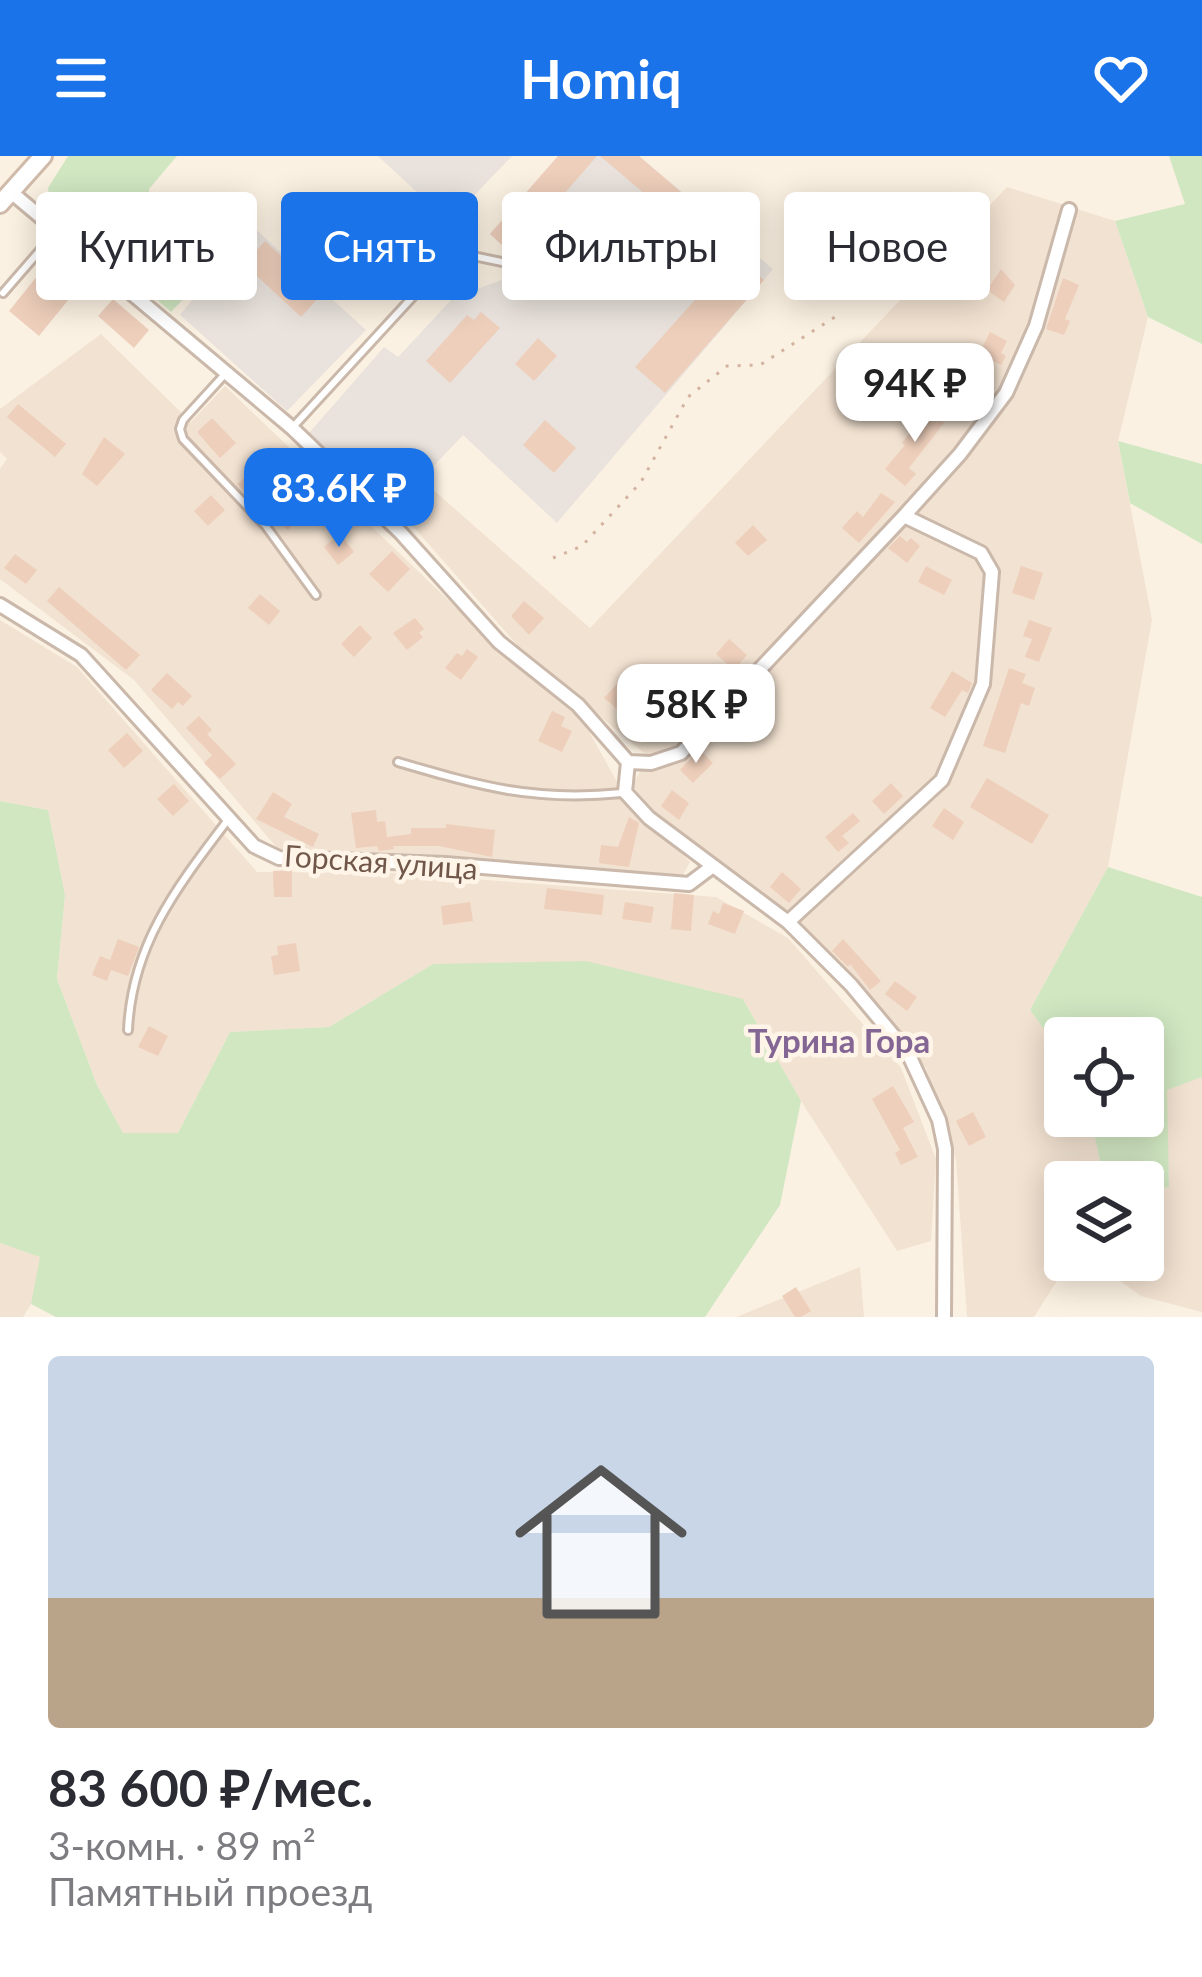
<!DOCTYPE html>
<html lang="ru">
<head>
<meta charset="utf-8">
<style>
	:root { --surface:#fff; --page:#f2f2f3; --text:#2b2b33; --muted:#7c7c81; --accent:#1a73e8 }
	body { margin:0; font-family:Lato,sans-serif; background:var(--page); color:var(--text); height:100vh; display:flex; flex-direction:column; font-size:45px; white-space:nowrap }
	* { box-sizing:border-box; margin:0 }
	p { font-size:39px; color:var(--muted) }
	.icon { flex:none; width:66px; height:66px; fill:none; stroke:currentColor; stroke-width:2; stroke-linecap:round; stroke-linejoin:round }
	.map { position:relative; height:1161px; overflow:hidden }
	.sheet { display:flex; flex-direction:column; background:var(--surface); flex:1 }
	.sheet>* { flex:none }
	.hud { position:absolute; left:36px; top:36px; width:1131px; height:108px; display:flex; gap:24px }
	.fabs { position:absolute; left:1044px; top:861px; display:grid; gap:24px }
	.fabs a { display:grid; place-items:center; width:120px; height:120px; border-radius:12px; background:var(--surface); box-shadow:0 6px 30px #0003; font-size:60px }
	.price { position:absolute; translate:-50% -102px; padding:0 27px; border-radius:24px; background:#fff; color:#222; font-size:39px; line-height:78px; filter:drop-shadow(0 3px 6px #0008) }
	.price::after { content:''; position:absolute; left:50%; top:72px; width:36px; height:27px; margin-left:-18px; background:inherit; clip-path:polygon(0 0,100% 0,50% 100%) }
	.price.current { background:var(--accent); color:#fff }
	ul { padding:0; list-style:none }
	li { display:grid; align-content:center; gap:24px; height:636px; padding:0 48px }
	li span { display:grid; place-items:center; height:372px; border-radius:12px; color:#555 }
	li>.icon { margin-inline-start:auto }
	span .icon { width:216px; height:216px; fill:#fffc; stroke-width:1 }
	li b { font-size:51px }
	.chip { padding:0 42px; border-radius:12px; background:var(--surface); box-shadow:0 6px 30px #0003; font-size:42px; line-height:108px }
	.chip.current { background:var(--accent); color:#fff }
	header { display:flex; justify-content:space-between; align-items:center; height:156px; padding:0 48px; background:var(--accent); color:#fff; font-size:54px; font-weight:700 }
	.map>svg:first-child { display:block }
	.residential { fill:#f2e2d1 }
	.industrial { fill:#eae3dd }
	.green { fill:#d1e7c2 }
	.building { fill:#eecfbb }
	.lines { fill:none; stroke-linecap:round; stroke-linejoin:round }
	.lane-casing { stroke:#cab8aa; stroke-width:12 }
	.street-casing { stroke:#cab8aa; stroke-width:18 }
	.secondary-casing { stroke:#d0baaa; stroke-width:22 }
	.path { stroke:#d3b29f; stroke-width:3; stroke-dasharray:3 9; stroke-linecap:butt }
	.lane { stroke:#fff; stroke-width:6 }
	.street { stroke:#fff; stroke-width:12 }
	.secondary { stroke:#fff; stroke-width:16 }
	.labels { text-anchor:middle; dominant-baseline:central; stroke-width:9; stroke-linejoin:round; paint-order:stroke }
	.street-label { font-size:30px; fill:#70574a; stroke:#fef5e8 }
	.neighbourhood-label { font-size:33px; font-weight:bold; fill:#846694; stroke:#fef5e8 }
</style>
</head>
<body>
<header><svg class="icon" aria-label="menu" viewBox="0 0 24 24"><path d="M4 6h16M4 12h16M4 18h16"/></svg>Homiq<svg class="icon" aria-label="heart" viewBox="0 0 24 24"><path d="M12 20l-8-8c-3-5 5-10 8-4 3-6 11-1 8 4z"/></svg></header>
<div class="map">
<svg width="1202" height="1161" viewBox="0 0 1202 1161">
	<rect width="100%" height="100%" fill="#fbf1e2"/>
	<!-- residential -->
	<path class="residential" d="M1007 31 1115 65 1148 161 1118 285 1152 464 1108 711 1030 854 1065 903V960H1090L1105 1026H1065V1104H1070L1034 1161H967L956 1004 926 912 823 788 657 659 632 629 649 601 527 500 403 359 429 330 590 472Z
		M101 178 191 266 225 230 492 486 580 559 627 644 690 706 683 719 278 693 134 524 0 423V313L7 303 0 296V253Z
		M0 464 77 511 257 716 390 717 716 741 788 782 901 912 936 1003 931 1085 897 1095 801 945 743 843 433 808 329 871 230 876 178 977H123L97 929 57 823 65 739 48 654 0 645Z
		M1202 921V1156L1141 1140 1091 1104H1143V1036L1169 1031 1166 933Z
		M0 1087 41 1101 31 1148 23 1161H0Z
		M860 1111 864 1161H736Z"/>
	<!-- industrial -->
	<path class="industrial" d="M378 0H512L449 66Z
		M558 0H639L773 113 557 367 463 279 395 351 309 277 384 191 398 201 453 142 517 118 512 98 490 78Z
		M252 70 366 174 287 255 180 159Z"/>
	<!-- green -->
	<path class="green" d="M68 0H177L149 33 148 61 128 81 190 136 171 156 51 51 48 32Z
		M1169 0H1202V188L1148 161 1115 65 1185 48Z
		M1118 285 1202 308V388L1130 347Z
		M0 645 48 654 65 739 57 823 97 929 123 977H178L230 876 329 871 433 808 586 805 743 843 801 945 780 1049 705 1161H56L31 1148 40 1101 0 1087Z
		M1108 711 1202 741V921L1167 934 1169 1031 1143 1036V1026H1105L1090 960H1143V882H1065V903L1030 854Z"/>
	<!-- building -->
	<path class="building" d="M558 0H597L512 98 490 78Z
		M600 0H639L681 36 665 55Z
		M659 63 689 90 648 135 618 108Z
		M265 85 322 138 301 161 244 108Z
		M55 98 86 122 39 180 9 155Z
		M735 99 764 124 665 237 635 211Z
		M1001 113 1015 129 1004 146 987 134Z
		M1063 122 1079 129 1065 163 1070 165 1064 179 1046 173Z
		M113 143 149 174 134 192 98 160Z
		M481 156 500 172 450 227 426 205 467 159 474 164Z
		M990 176 1007 185 1001 197 1006 200 1001 209 979 198Z
		M538 182 557 200 534 225 515 208Z
		M18 248 66 288 55 301 7 261Z
		M924 248 944 267 909 312 916 318 905 330 885 313 905 289 902 287 922 261 917 256Z
		M212 262 236 287 220 302 197 276Z
		M545 264 576 292 554 317 523 289Z
		M104 281 125 298 97 330 82 318Z
		M281 293 319 334 288 374 278 365 275 368 237 328Z
		M881 337 895 346 859 387 842 372 857 355 863 361Z
		M211 339 225 354 208 370 194 355Z
		M753 369 767 384 748 400 735 387Z
		M340 378 354 396 338 409 324 391Z
		M900 380 907 386 911 382 920 390 907 407 888 392Z
		M392 395 410 413 388 436 369 418Z
		M15 398 37 414 26 428 4 412Z
		M926 410 952 424 944 439 918 426Z
		M1021 410 1043 417 1034 444 1012 437Z
		M59 431 140 499 126 514 47 445Z
		M260 438 280 455 269 469 248 452Z
		M524 445 544 462 529 479 511 460Z
		M415 462 424 473 419 477 423 481 407 494 393 477Z
		M1029 464 1052 472 1039 506 1025 501 1032 483 1023 480Z
		M360 469 372 482 354 501 341 488Z
		M729 483 747 499 734 514 716 498Z
		M467 493 478 501 461 524 445 512 457 497 462 500Z
		M1009 512 1026 518 1022 527 1035 532 1029 550 1021 547 1005 597 983 590Z
		M952 515 972 527 968 537 962 534 945 561 930 552Z
		M167 517 192 540 183 550 178 546 172 553 151 534Z
		M641 523 650 530 638 545 654 558 641 573 604 542 617 528 628 539Z
		M552 555 565 561 561 570 572 575 562 596 538 585Z
		M199 560 212 574 207 578 236 608 220 623 204 607 212 599 186 572Z
		M127 577 143 595 124 612 108 594Z
		M699 593 713 607 693 627 680 614Z
		M987 622 1049 659 1032 688 970 651Z
		M891 627 903 640 884 658 872 645Z
		M174 628 189 645 173 660 157 643Z
		M672 634 689 647 679 664 661 650Z
		M273 636 292 648 284 661 319 678 313 691 256 663Z
		M944 652 964 666 953 684 932 670Z
		M376 654 377 666 385 665 387 681 411 678V672H446V668L495 674 492 701 439 690H393L394 693 379 695 377 690 356 692 351 657Z
		M853 657 860 665 842 680 849 687 838 696 825 681Z
		M629 661 639 667 629 711 599 707 601 689 618 691Z
		M292 714V741H274L273 715Z
		M782 716 801 733 789 747 770 731Z
		M547 732 604 739 602 759 544 753Z
		M674 737 694 739 691 775 671 773Z
		M470 746 473 765 443 769 441 750Z
		M625 746 654 751 651 767 622 763Z
		M723 747 744 755 735 778 708 768 713 755 719 758Z
		M118 783 139 791 128 820 111 814 107 825 92 819 100 800 110 804Z
		M843 783 881 825 870 834 850 808 848 811 832 795Z
		M296 787 300 815 274 819 271 800 278 799 277 790Z
		M895 825 917 841 907 855 885 838Z
		M149 870 168 880 158 900 138 891Z
		M893 930 914 966 903 972 918 1001 901 1009 895 997 900 994 872 943Z
		M973 956 986 981 969 990 956 965Z
		M796 1131 811 1155 801 1161H795L782 1140Z"/>
	<g class="lines">
		<!-- lane casing -->
		<g class="lane-casing">
			<path id="lane" d="M3 137 56 76
				M226 217 183 264 180 273 183 283 265 369 316 439
				M292 272 454 96 516 109
				M398 606C480 630 534 646 622 637
				M128 874C132 788 177 731 227 665"/>
		</g>
		<!-- street casing -->
		<g class="street-casing">
			<path id="street" d="M11 36 292 272 401 377 499 486 578 549 628 606
				M0 449 81 499 254 690 279 702 445 708 689 728 713 710
				M628 606 651 607 681 597 904 360 960 298 1006 237 1036 170 1069 54
				M628 606 625 636 649 662 788 766 851 829 908 897 939 964 945 993 944 1161
				M788 766 942 624 983 528 992 416 981 397 904 360"/>
		</g>
		<!-- secondary casing -->
		<g class="secondary-casing">
			<path id="secondary" d="M0 48 43 0"/>
		</g>
		<!-- path -->
		<path class="path" d="M553 402 582 390 641 326 688 241 727 210 760 209 838 159"/>
		<!-- lane -->
		<use href="#lane" class="lane"/>
		<!-- street -->
		<use href="#street" class="street"/>
		<!-- secondary -->
		<use href="#secondary" class="secondary"/>
	</g>
	<g class="labels">
		<!-- street labels -->
		<g class="street-label">
			<text transform="translate(381 705) rotate(4)">Горская улица</text>
		</g>
		<!-- neighbourhood labels -->
		<g class="neighbourhood-label">
			<text x="839" y="884">Турина Гора</text>
		</g>
	</g>
</svg>
<div class="fabs">
<a><svg class="icon" aria-label="locate" viewBox="0 0 24 24"><circle cx="12" cy="12" r="6"/><path d="M12 2v4M12 18v4M2 12h4M18 12h4"/></svg></a>
<a><svg class="icon" aria-label="layers" viewBox="0 0 24 24"><path d="M12 4l9 5-9 5-9-5zM3 14l9 5 9-5"/></svg></a>
</div>
<b class="price" style="left:915px;top:289px">94K ₽</b>
<b class="price current" style="left:339px;top:394px">83.6K ₽</b>
<b class="price" style="left:696px;top:610px">58K ₽</b>
<div class="hud">
<a class="chip">Купить</a>
<a class="chip current">Снять</a>
<a class="chip">Фильтры</a>
<a class="chip">Новое</a>
</div>
</div>
<section class="sheet">
<ul>
<li><span style="background:linear-gradient(#c9d6e8 65%,#b9a48a 0)"><svg class="icon" aria-label="home" viewBox="0 0 24 24"><path d="M3 11l9-7 9 7M6 9v11h12V9"/></svg></span><div><b>83 600 ₽/мес.</b><p>3-комн. · 89 m²</p><p>Памятный проезд</p></div></li>
</ul>
</section>
</body>
</html>
